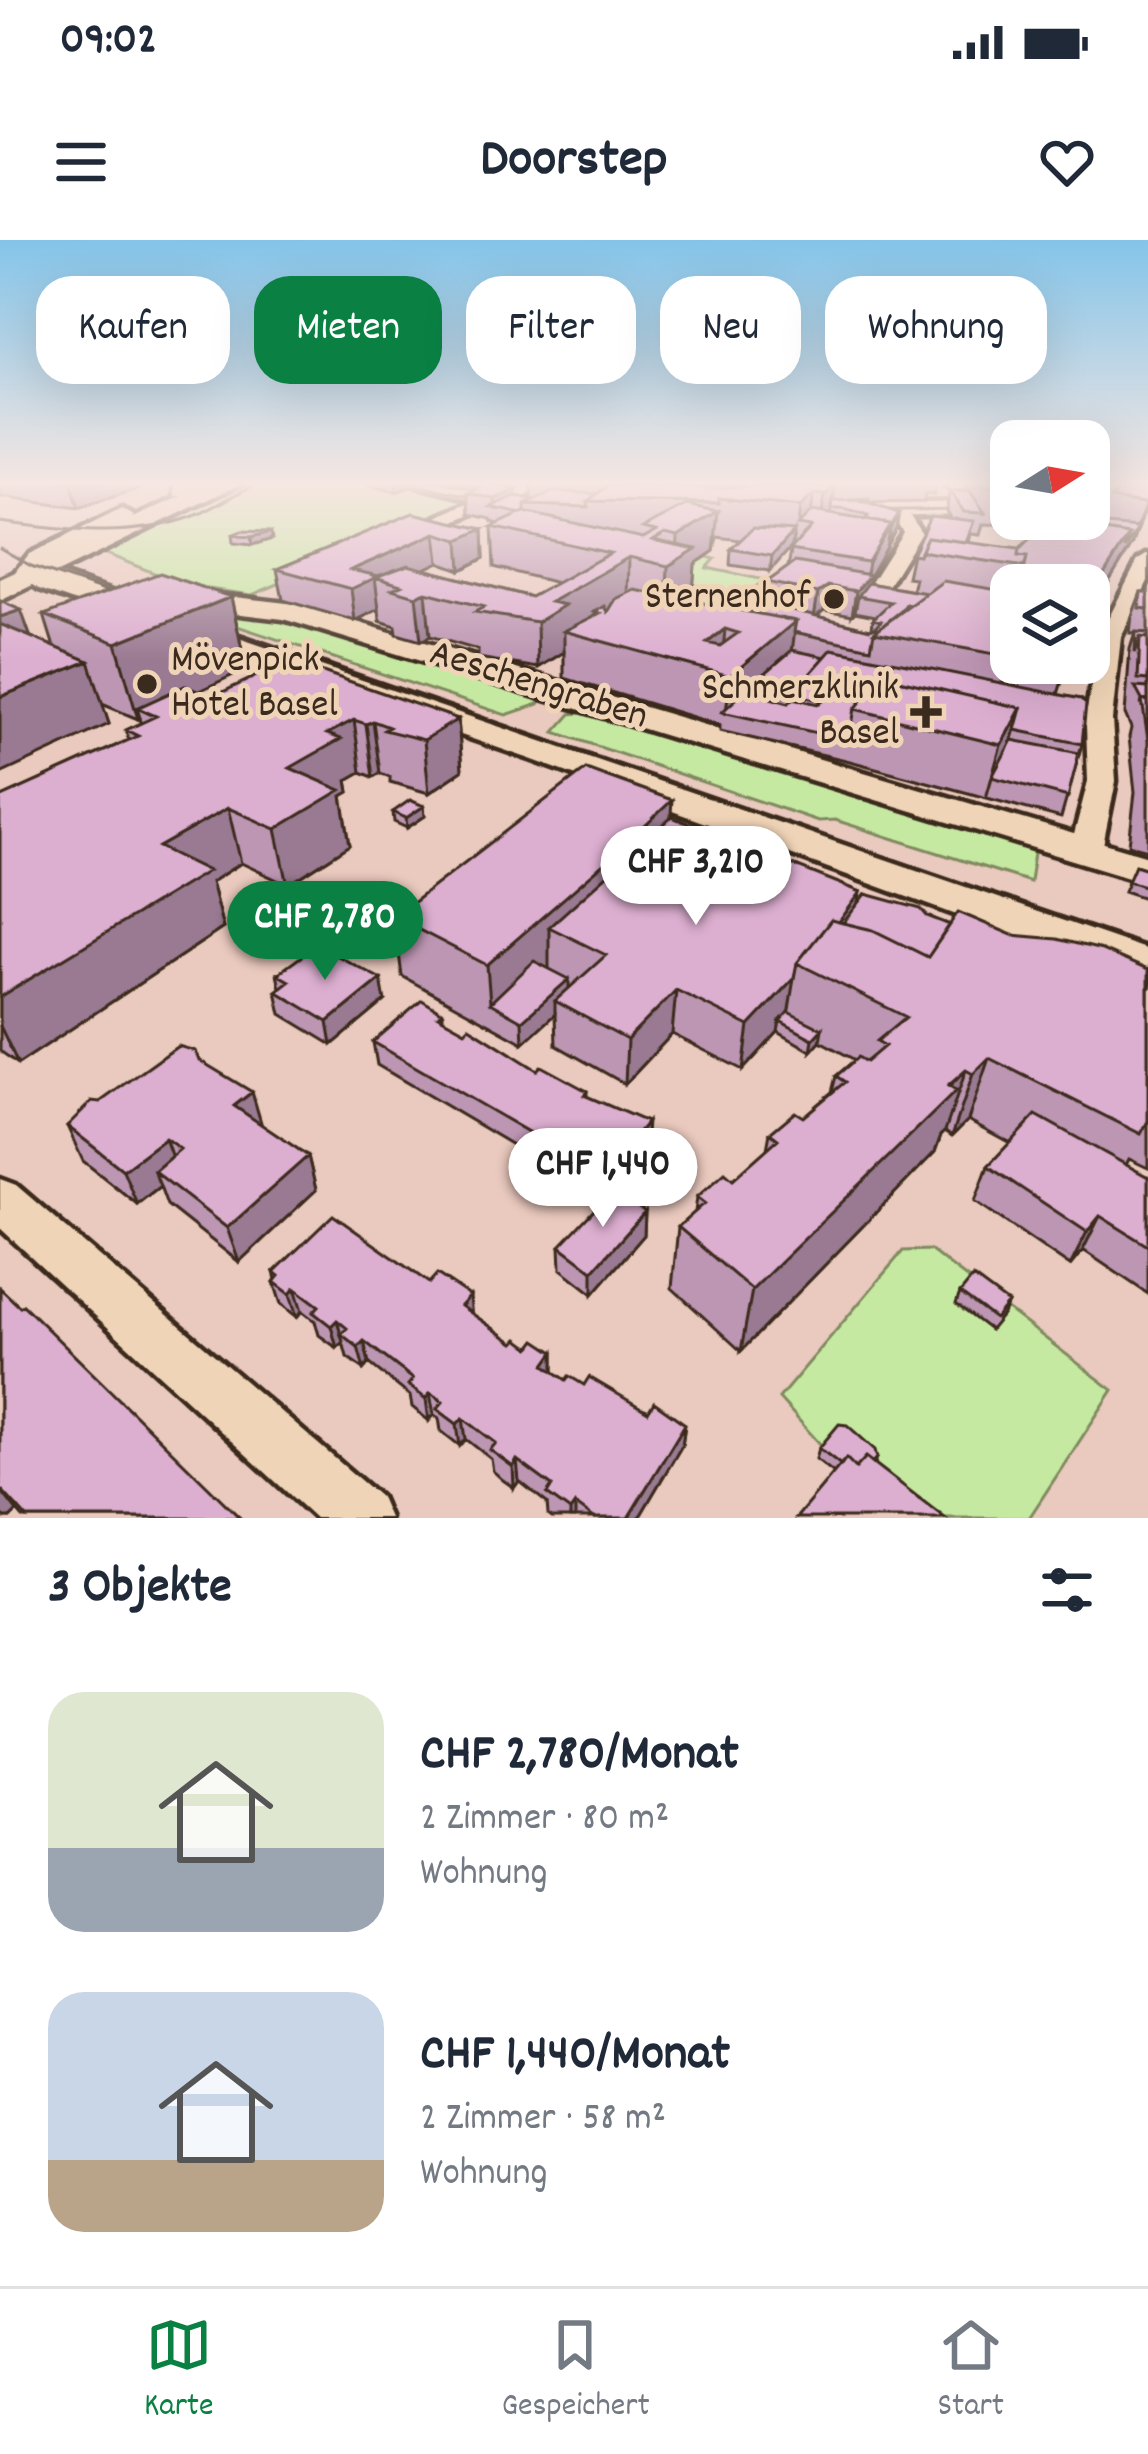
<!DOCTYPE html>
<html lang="de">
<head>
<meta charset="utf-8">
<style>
	:root { --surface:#fff; --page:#f2f2f3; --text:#1f2937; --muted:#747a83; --line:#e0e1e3; --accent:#0b8043 }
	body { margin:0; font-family:Dekko,sans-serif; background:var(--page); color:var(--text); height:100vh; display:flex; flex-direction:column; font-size:45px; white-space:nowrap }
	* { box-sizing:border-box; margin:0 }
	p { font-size:39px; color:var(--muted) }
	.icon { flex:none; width:66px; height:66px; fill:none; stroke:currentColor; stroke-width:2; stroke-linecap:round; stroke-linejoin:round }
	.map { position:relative; height:1278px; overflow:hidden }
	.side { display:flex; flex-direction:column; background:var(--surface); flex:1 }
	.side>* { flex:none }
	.banner { position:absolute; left:36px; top:36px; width:1077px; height:108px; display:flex; gap:24px }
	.needle { width:78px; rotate:79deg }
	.buttons { position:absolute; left:990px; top:180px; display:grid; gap:24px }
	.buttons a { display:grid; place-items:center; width:120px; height:120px; border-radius:24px; background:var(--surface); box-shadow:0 12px 48px #0002; font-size:60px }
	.price { position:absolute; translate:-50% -102px; padding:0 27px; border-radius:42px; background:#fff; color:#222; font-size:39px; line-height:78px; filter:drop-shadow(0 3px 6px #0008) }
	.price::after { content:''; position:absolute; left:50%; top:72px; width:36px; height:27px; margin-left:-18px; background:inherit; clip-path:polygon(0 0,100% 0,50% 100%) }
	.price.selected { background:var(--accent); color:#fff }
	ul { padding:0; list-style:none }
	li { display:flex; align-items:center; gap:36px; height:300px; padding:0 48px }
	li span { display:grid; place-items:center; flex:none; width:336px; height:240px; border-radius:36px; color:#555 }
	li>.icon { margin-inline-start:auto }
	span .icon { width:144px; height:144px; fill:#fffc; stroke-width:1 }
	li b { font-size:51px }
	h2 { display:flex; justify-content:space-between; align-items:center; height:144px; padding:0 48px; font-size:51px }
	.tag { padding:0 42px; border-radius:36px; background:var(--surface); box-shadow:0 12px 48px #0002; font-size:42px; line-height:108px }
	.tag.selected { background:var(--accent); color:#fff }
	.status { display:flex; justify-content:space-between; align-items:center; height:84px; padding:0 60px; background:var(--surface); direction:ltr }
	.status svg { height:33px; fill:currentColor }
	header { display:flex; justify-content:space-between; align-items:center; height:156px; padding:0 48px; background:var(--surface); font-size:54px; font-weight:700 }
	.menu { display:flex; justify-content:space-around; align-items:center; height:168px; border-top:3px solid var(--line); background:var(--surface); font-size:33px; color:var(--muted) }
	.menu a { display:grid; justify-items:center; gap:6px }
	.menu .selected { color:var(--accent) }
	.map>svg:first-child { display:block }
	.green { fill:#c6e9a2; stroke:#808a60; stroke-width:3 }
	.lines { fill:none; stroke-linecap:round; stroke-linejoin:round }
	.minor-casing { stroke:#3b2a1e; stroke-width:9 }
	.tertiary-casing { stroke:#3b2a1e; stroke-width:9 }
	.secondary-casing { stroke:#3b2a1e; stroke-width:9 }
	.primary-casing { stroke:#3b2a1e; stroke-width:9 }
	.minor { fill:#f0d4b7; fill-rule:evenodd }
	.tertiary { fill:#f0d4b7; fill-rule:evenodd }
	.secondary { fill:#f0d4b7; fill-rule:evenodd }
	.primary { fill:#f0d4b7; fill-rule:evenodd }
	.tram { stroke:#3b2a1e; stroke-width:3 }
	.wall { fill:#bd96b3; stroke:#3b2a1e; stroke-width:3; fill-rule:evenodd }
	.shaded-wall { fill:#9a7a92; stroke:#3b2a1e; stroke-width:3 }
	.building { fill:#dcaed0; stroke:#3b2a1e; stroke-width:3; fill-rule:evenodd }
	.poi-dot { fill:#3b2a1e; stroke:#f0d4b7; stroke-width:4.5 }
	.labels { text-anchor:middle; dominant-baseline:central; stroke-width:10; stroke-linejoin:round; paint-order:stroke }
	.far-poi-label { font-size:39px; fill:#3b2a1e; stroke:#f0d4b7; text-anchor:end }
	.far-street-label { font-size:39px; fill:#3b2a1e; stroke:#f0d4b7 }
</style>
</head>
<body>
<div class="status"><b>09:02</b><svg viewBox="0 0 49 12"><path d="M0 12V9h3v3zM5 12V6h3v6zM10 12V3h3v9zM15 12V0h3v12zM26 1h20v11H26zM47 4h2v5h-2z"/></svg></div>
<header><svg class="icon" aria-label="menu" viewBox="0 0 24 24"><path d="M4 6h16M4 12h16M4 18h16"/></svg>Doorstep<svg class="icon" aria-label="heart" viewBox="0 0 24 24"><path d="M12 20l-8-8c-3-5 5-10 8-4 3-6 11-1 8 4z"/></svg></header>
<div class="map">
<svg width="1148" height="1278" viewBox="0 0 1148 1278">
	<rect width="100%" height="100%" fill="#eac9be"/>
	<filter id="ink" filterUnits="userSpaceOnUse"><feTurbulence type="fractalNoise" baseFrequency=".00833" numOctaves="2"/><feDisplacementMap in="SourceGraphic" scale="24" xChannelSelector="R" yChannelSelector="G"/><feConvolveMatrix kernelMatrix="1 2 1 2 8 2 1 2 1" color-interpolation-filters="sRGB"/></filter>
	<g filter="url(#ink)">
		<!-- green -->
		<path class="green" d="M248 242H390L474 262 252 355 187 346 101 312Z
			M707 317 715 319 707 328 765 340 699 389 628 360Z
			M240 366 542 458 539 464 506 475 180 367Z
			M594 471 1035 605 1030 642 835 580 818 581 555 492 571 474Z
			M930 1010 1113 1150 1029 1278H886L779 1158 903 1011Z"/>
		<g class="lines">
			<!-- minor casing -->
			<g class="minor-casing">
				<path id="minor" d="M530 242H549L511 266 497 263 406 302 390 298 486 255 500 258Z
					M940 242H958L993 266 978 270Z
					M890 263H902L921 292 880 359 873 361 863 355 903 292 887 267Z
					M1148 314V341L1121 397 1112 480 1116 541 1102 610 1086 620 1070 610 1088 541 1086 485 1032 473 1028 468 1041 460 1087 470 1099 397 1138 320Z
					M0 939 16 945 380 1257 389 1278H315L0 988Z"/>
			</g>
			<!-- tertiary casing -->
			<g class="tertiary-casing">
				<path id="tertiary" d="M402 242H437L531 265 521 271Z
					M1011 261V273L831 277 821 271 831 265Z"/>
			</g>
			<!-- secondary casing -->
			<g class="secondary-casing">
				<path id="secondary" d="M186 242H214L191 256H175V246Z
					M122 269 134 276 130 281 45 329 1148 710V745L530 519 39 349 15 332 29 314Z
					M174 350 296 364 1148 616V643L283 379 164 365 160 359 164 353Z"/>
			</g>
			<!-- primary casing -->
			<g class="primary-casing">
				<path id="primary" d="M212 242H244L0 361V339Z"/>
			</g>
			<!-- minor -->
			<use href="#minor" class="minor"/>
			<!-- tertiary -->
			<use href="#tertiary" class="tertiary"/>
			<!-- secondary -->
			<use href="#secondary" class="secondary"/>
			<!-- primary -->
			<use href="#primary" class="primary"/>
			<!-- tram -->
			<path class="tram" d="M403 242 503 263
				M850 271 1011 268
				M0 282C64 291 133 299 194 276 218 267 238 251 261 242
				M0 308 31 326 137 362
				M211 387 1148 706"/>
		</g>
		<!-- wall -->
		<path class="wall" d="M0 242H158L79 268 0 257Z
			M368 242H408L409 247 396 252 368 245Z
			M447 242H518L506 248 516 256 531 259V242H937L934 255 925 254 924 262 869 263V259L839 261 899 273 896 288 870 335 868 343 912 351 915 338 907 337 912 314 950 278 946 271 950 251H968L970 242H1011V279H1089V242H1148V262L1133 303 1095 364 1089 383V345H1011V423H1068L1058 454 1082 504 1061 578 846 520 720 491V485L564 438V412L538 428 478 418V410L430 396 421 401 397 394 396 386 380 381 379 369 355 381 283 360 277 329 413 273 483 289 484 318 461 330 439 322 424 329 531 357 557 343 494 327 492 287 499 284 492 282 491 279 470 274 468 253 480 248ZM983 284 1043 286 1019 310 969 303 971 294 980 295ZM717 297 741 300 731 309 730 325 770 331 792 306 788 327 767 342 766 350 738 370 682 359 693 352 695 324 714 311ZM824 370 852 375 855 372 876 376 873 379 872 388 870 389 817 376Z
			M232 295 272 299 252 305 233 303Z
			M1148 349V610L1129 605 1135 552 1129 497 1131 488 1125 474 1130 409 1135 393H1130L1132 376 1141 352H1146Z
			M231 357 246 429 198 451 212 457 458 479 462 531 429 553 390 542V537L380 533 373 537 361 532 347 540 349 552 342 556 350 605 288 645 241 623 211 642 223 688 18 824 0 811V558L128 500 126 490 141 483 140 478 138 479 102 464 109 484 0 534V361L31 397 54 407 44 375Z
			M424 566 425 576 407 588 394 582 393 572Z
			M671 578 861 652 859 662 927 676 950 685 1012 695 1148 730V928L1129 919 1126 925 1147 937 1148 935V1054L1083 1010 1070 1026 975 961 988 926 1010 903 968 880 952 896 945 891 941 895 935 912 741 1111 672 1048 678 987 695 972 697 957 733 939 767 909 770 893 803 877 832 852 836 836 855 820 820 801 811 811 778 792 743 830 672 794 625 844 556 805 555 774 523 803 402 736 394 677Z
			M1135 625 1148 629V659L1124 651Z
			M277 734 385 761 332 805 281 774 276 751 280 748Z
			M443 773V779L537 830 587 851V857L645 905 602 958 377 825 373 802Z
			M199 820 261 885 308 916 316 950 239 1022 167 965 160 946 137 964 83 921 67 886 100 862Z
			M645 972 644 995 593 1054 561 1029 560 1006Z
			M274 1032 471 1073 514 1103 554 1112V1132L566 1140 685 1184 682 1205 639 1278H552L548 1275 547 1263 519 1241 514 1248 503 1240 493 1231 491 1219 466 1199 460 1206 441 1191 439 1178 434 1175 429 1181 412 1167 410 1156 369 1123 364 1129 347 1117 343 1102 337 1108 319 1095 315 1081 302 1071 297 1077 281 1064 274 1042 276 1039Z
			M0 1048 240 1278H23L17 1271 10 1278H5L0 1272Z
			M960 1053 1008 1063 1003 1074 990 1090 956 1064Z
			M819 1208 877 1218 875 1224 834 1233 816 1219Z"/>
		<!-- shaded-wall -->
		<path class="shaded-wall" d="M71 242H151L152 244 79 268Z
			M405 242H408L409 247 396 252V245Z
			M497 242H518L497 252Z
			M835 246 830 284 819 294 825 255Z
			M516 250V270L496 269 495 259Z
			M814 254 809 286 798 285 800 267Z
			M1148 258 1133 303 1095 364 1103 336 1129 295 1135 292Z
			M718 271 714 311 695 324 693 352 666 370 668 326 677 321 678 296Z
			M899 273 896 288 888 303 890 288Z
			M890 284 886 307 870 335 866 357 858 356 855 372 852 375 856 351 865 341 868 322Z
			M483 289 484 318 461 330 459 300Z
			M794 291 792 306 770 331 772 316Z
			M271 292 272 299 252 305 251 297Z
			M436 293 439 322 395 343 375 337 379 369 355 381 351 349V330Z
			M629 317 628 360 600 377V373L595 372V380L564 391V412L538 428 537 382 551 362Z
			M828 346 824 370 814 378 818 353Z
			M426 352 430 396 421 401 416 356Z
			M794 356 792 373 780 367Z
			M231 357 246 429 150 474 137 468 140 478 138 479 116 403Z
			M21 370 42 429 0 446V377Z
			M796 381 790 428 749 447 747 466 726 473 730 436Z
			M725 389 721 434 707 403Z
			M89 421 109 484 0 534V457Z
			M1021 468 1006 520 992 537 986 558 1001 505Z
			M458 479 462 531 429 553 424 500Z
			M354 480 361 532 347 540 349 552 342 556 350 605 288 645 276 589 290 528 327 494Z
			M373 481 380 533 373 537 366 484Z
			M672 560 668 615 549 687V729L490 763 487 725Z
			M424 566 425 576 407 588 406 578Z
			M228 568 241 623 211 642 223 688 18 824 0 786V757L159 607Z
			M861 652 852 694 804 727Z
			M794 738 787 782 780 781 778 792 743 830 749 786Z
			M381 739 385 761 332 805 328 782Z
			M569 739V762L555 761V774L523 803 522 781Z
			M676 750 672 794 625 844 627 800Z
			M822 789 820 801 811 811 813 799Z
			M989 818 968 880 952 896 973 834Z
			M966 830 945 891 941 895 935 912 741 1111 752 1050Z
			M252 852 262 886 234 866Z
			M647 882 645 905 602 958V935Z
			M165 898 177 932 154 931 160 946 137 964 123 930Z
			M308 916 316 950 239 1022 227 988Z
			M645 972 644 995 593 1054V1031Z
			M1100 976 1083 1010 1070 1026 1087 992Z
			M295 1048 302 1071 297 1077 290 1054Z
			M470 1056 472 1079 461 1066Z
			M337 1080 343 1102 337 1108 331 1086Z
			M364 1101 369 1123 364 1129 358 1107Z
			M554 1112V1134L545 1125Z
			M430 1153 434 1175 429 1181 426 1159Z
			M463 1178 466 1199 460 1206 457 1184Z
			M685 1184 682 1205 639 1278H628Z
			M517 1220 519 1241 514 1248 513 1227Z
			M0 1249 17 1271 10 1278H5L0 1271Z
			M575 1264V1278H570V1271Z"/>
		<!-- building -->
		<path class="building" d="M607 242H743L745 244H634Z
			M743 242H786L744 246Z
			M796 242H822L817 247 835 246 825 255 814 254 800 267 719 258V263L588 261 608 245 717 248Z
			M978 242H1011V247L982 246Z
			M1089 242H1141L1148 252V258L1144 264 1112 259 1118 251 1089 250Z
			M489 244 516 250 495 259 468 253Z
			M554 251 597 254 588 261V267L525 265Z
			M950 251H970L985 273 964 272Z
			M516 256 535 260 525 265V273L521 274 491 267Z
			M857 260 899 273 890 288H888L890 284 865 280 868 276 844 269H832L833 261Z
			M687 265 718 271 678 296 665 293 653 300 696 309 668 326 629 317 551 362 565 365 537 382 475 372 484 367 426 352 416 356 392 349 401 345 375 337 408 325 531 357 610 313 492 287 524 272 643 298 656 291 643 288Z
			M812 271 890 284 868 322 790 310 811 287 798 285Z
			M413 273 483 289 459 300 436 293 351 330 379 336 351 349 277 329Z
			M930 276 974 281 966 302 927 297 919 315 912 314Z
			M1049 281 1129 295 1103 336 1099 353 1089 352V345H1048L1021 340 1027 317 1018 316 1019 310Z
			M1096 284 1138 288 1125 309 1129 295 1092 289Z
			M753 288 794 291 772 316 731 309Z
			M242 291 271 292 251 297 232 295Z
			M927 297 1019 309 1018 316 1027 317 1025 327 920 311Z
			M795 322 870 335 856 351 828 346 818 353 767 342Z
			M160 333 231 357 116 403 44 375Z
			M943 341 1011 352V417L874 392Z
			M868 343 926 353 910 365 906 364 901 371 874 392 871 408 794 392 796 381 738 370 766 350 794 356 780 367 870 389 876 387 881 381 873 379 891 362 858 356Z
			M1148 349V369L1139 368 1141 352H1146Z
			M635 350 796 381 730 436 564 391 600 373 595 372 605 366 608 372 616 359ZM725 389 738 393 720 406 707 403Z
			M0 361 21 370 0 377Z
			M2 385 89 421 0 457V386Z
			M1136 392 1148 393V398L1140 397 1135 413Z
			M1140 397 1148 398V440L1138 439Z
			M832 409 1081 459 1086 464 1082 504 1015 490 1021 468 881 436 873 446 859 443 861 440 809 435Z
			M792 410 825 417 809 435 807 443 867 454 855 469 849 500 722 472 745 451 789 463 793 458 818 464 822 461 797 454 793 459 749 447Z
			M1043 423H1067L1066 427Z
			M317 430 458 479 424 500 384 490 389 487 373 481 366 484 354 480 327 494 341 499 290 528 341 550 276 589 228 568 159 607 208 631 0 757V558L138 496 126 490 156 476 137 468 185 446 212 457 261 434Z
			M881 436 1021 468 1001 505 855 469Z
			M1135 447 1148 448V461L1142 460 1141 465 1142 460Z
			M1142 460 1148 461V500Z
			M1012 500 1079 513 1068 557 992 537Z
			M586 529 672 560 621 609 487 725 394 677Z
			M410 560 424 566 406 578 393 572Z
			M672 577 861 652 839 682 831 680 797 723 794 738 749 786 676 750 627 800 555 761 606 715 549 687Z
			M1135 625 1148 629V647L1128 641Z
			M866 654 921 669 927 676 950 685 928 717 873 690 843 683Z
			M958 672 1012 695 1057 699 1102 710 1148 730V881L1141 894 989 818 973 834 966 830 948 846 956 851 752 1050 678 987 705 963 697 957 725 932 733 939 778 899 770 893 795 872 803 877 845 842 836 836 858 817 866 822 885 806 877 801 906 777 797 723 831 680 873 690 928 717Z
			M317 705 381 739 328 782 276 751 289 741 277 734Z
			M534 721 569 739 522 781 490 763Z
			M422 760 443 773 438 776 465 791 469 787 537 830 541 826 587 851 584 855 647 882 602 935 373 802Z
			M788 772 822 789 813 799 780 781Z
			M178 806 195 811 199 820 252 852 234 866 308 916 227 988 154 931 180 909 165 898 123 930 67 886 92 861 100 862Z
			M1036 875 1148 937V1006L1100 976 1087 992 988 926Z
			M613 950 645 972 593 1031 560 1006Z
			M333 975 429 1043 437 1034 470 1056 461 1066 514 1103 518 1099 530 1108 536 1100 554 1112 545 1125 566 1140 569 1136 584 1145 589 1137 648 1172 654 1162 685 1184 628 1278H594L575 1264 570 1271 547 1254 552 1246 517 1220 513 1227 501 1218 490 1210 496 1203 463 1178 457 1184 437 1169 443 1162 437 1157 430 1153 426 1159 408 1145 413 1139 364 1101 358 1107 341 1094 347 1088 337 1080 331 1086 313 1072 319 1066 295 1048 290 1054 274 1042 279 1036 274 1032Z
			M973 1037 1008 1063 995 1079 960 1053Z
			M0 1048 20 1067 23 1065 240 1278H27L0 1248Z
			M839 1184 847 1185 875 1210 877 1218 873 1223 866 1217 856 1228 846 1218 841 1225 819 1208Z
			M866 1217 945 1278H796L846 1218 856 1228Z"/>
	</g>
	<!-- sky -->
	<linearGradient id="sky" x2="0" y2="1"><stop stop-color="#84c4e9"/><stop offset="0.58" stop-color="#f6e7e2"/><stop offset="1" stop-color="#f6e7e2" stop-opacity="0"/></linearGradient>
	<rect width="1148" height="420" fill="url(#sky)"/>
	<!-- markers -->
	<g class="poi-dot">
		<circle cx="834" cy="359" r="12"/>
		<circle cx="147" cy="444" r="12"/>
		<path d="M920 454h12v12h12v12h-12v12h-12v-12h-12v-12h12z"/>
	</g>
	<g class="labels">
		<!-- far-poi labels -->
		<g class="far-poi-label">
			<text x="810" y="359">Sternenhof</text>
			<text x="171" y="422" text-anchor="start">Mövenpick<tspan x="171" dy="45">Hotel Basel</tspan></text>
			<text x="899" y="450">Schmerzklinik<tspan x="899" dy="45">Basel</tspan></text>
		</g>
		<!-- far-street labels -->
		<g class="far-street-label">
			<text transform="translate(538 447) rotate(17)">Aeschengraben</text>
		</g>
	</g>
</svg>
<div class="buttons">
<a><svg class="needle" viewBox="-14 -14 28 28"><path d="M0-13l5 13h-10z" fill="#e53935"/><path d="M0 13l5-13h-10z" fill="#747a83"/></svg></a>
<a><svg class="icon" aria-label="layers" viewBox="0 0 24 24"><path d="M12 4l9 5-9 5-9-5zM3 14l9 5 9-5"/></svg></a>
</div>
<b class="price" style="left:696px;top:688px">CHF 3,210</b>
<b class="price selected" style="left:325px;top:743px">CHF 2,780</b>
<b class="price" style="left:603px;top:990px">CHF 1,440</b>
<div class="banner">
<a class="tag">Kaufen</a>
<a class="tag selected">Mieten</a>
<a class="tag">Filter</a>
<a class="tag">Neu</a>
<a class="tag">Wohnung</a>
</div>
</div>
<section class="side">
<h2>3 Objekte<svg class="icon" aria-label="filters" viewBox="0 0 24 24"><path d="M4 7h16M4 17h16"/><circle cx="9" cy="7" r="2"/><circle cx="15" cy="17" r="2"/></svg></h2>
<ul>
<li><span style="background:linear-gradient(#dfe7d0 65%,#9aa5b1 0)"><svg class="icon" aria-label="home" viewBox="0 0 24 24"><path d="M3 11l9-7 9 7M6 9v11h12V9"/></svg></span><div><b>CHF 2,780/Monat</b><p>2 Zimmer · 80 m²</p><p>Wohnung</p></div></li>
<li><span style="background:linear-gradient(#c9d6e8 70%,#b9a48a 0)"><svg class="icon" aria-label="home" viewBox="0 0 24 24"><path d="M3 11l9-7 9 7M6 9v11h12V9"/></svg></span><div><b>CHF 1,440/Monat</b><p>2 Zimmer · 58 m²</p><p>Wohnung</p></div></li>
</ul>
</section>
<nav class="menu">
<a class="selected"><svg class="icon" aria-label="map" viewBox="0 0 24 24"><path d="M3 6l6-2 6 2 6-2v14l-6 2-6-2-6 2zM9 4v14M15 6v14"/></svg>Karte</a>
<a><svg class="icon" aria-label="saved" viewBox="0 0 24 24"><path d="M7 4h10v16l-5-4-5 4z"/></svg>Gespeichert</a>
<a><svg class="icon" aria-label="home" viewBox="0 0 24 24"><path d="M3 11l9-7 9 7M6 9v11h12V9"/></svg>Start</a>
</nav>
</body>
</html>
